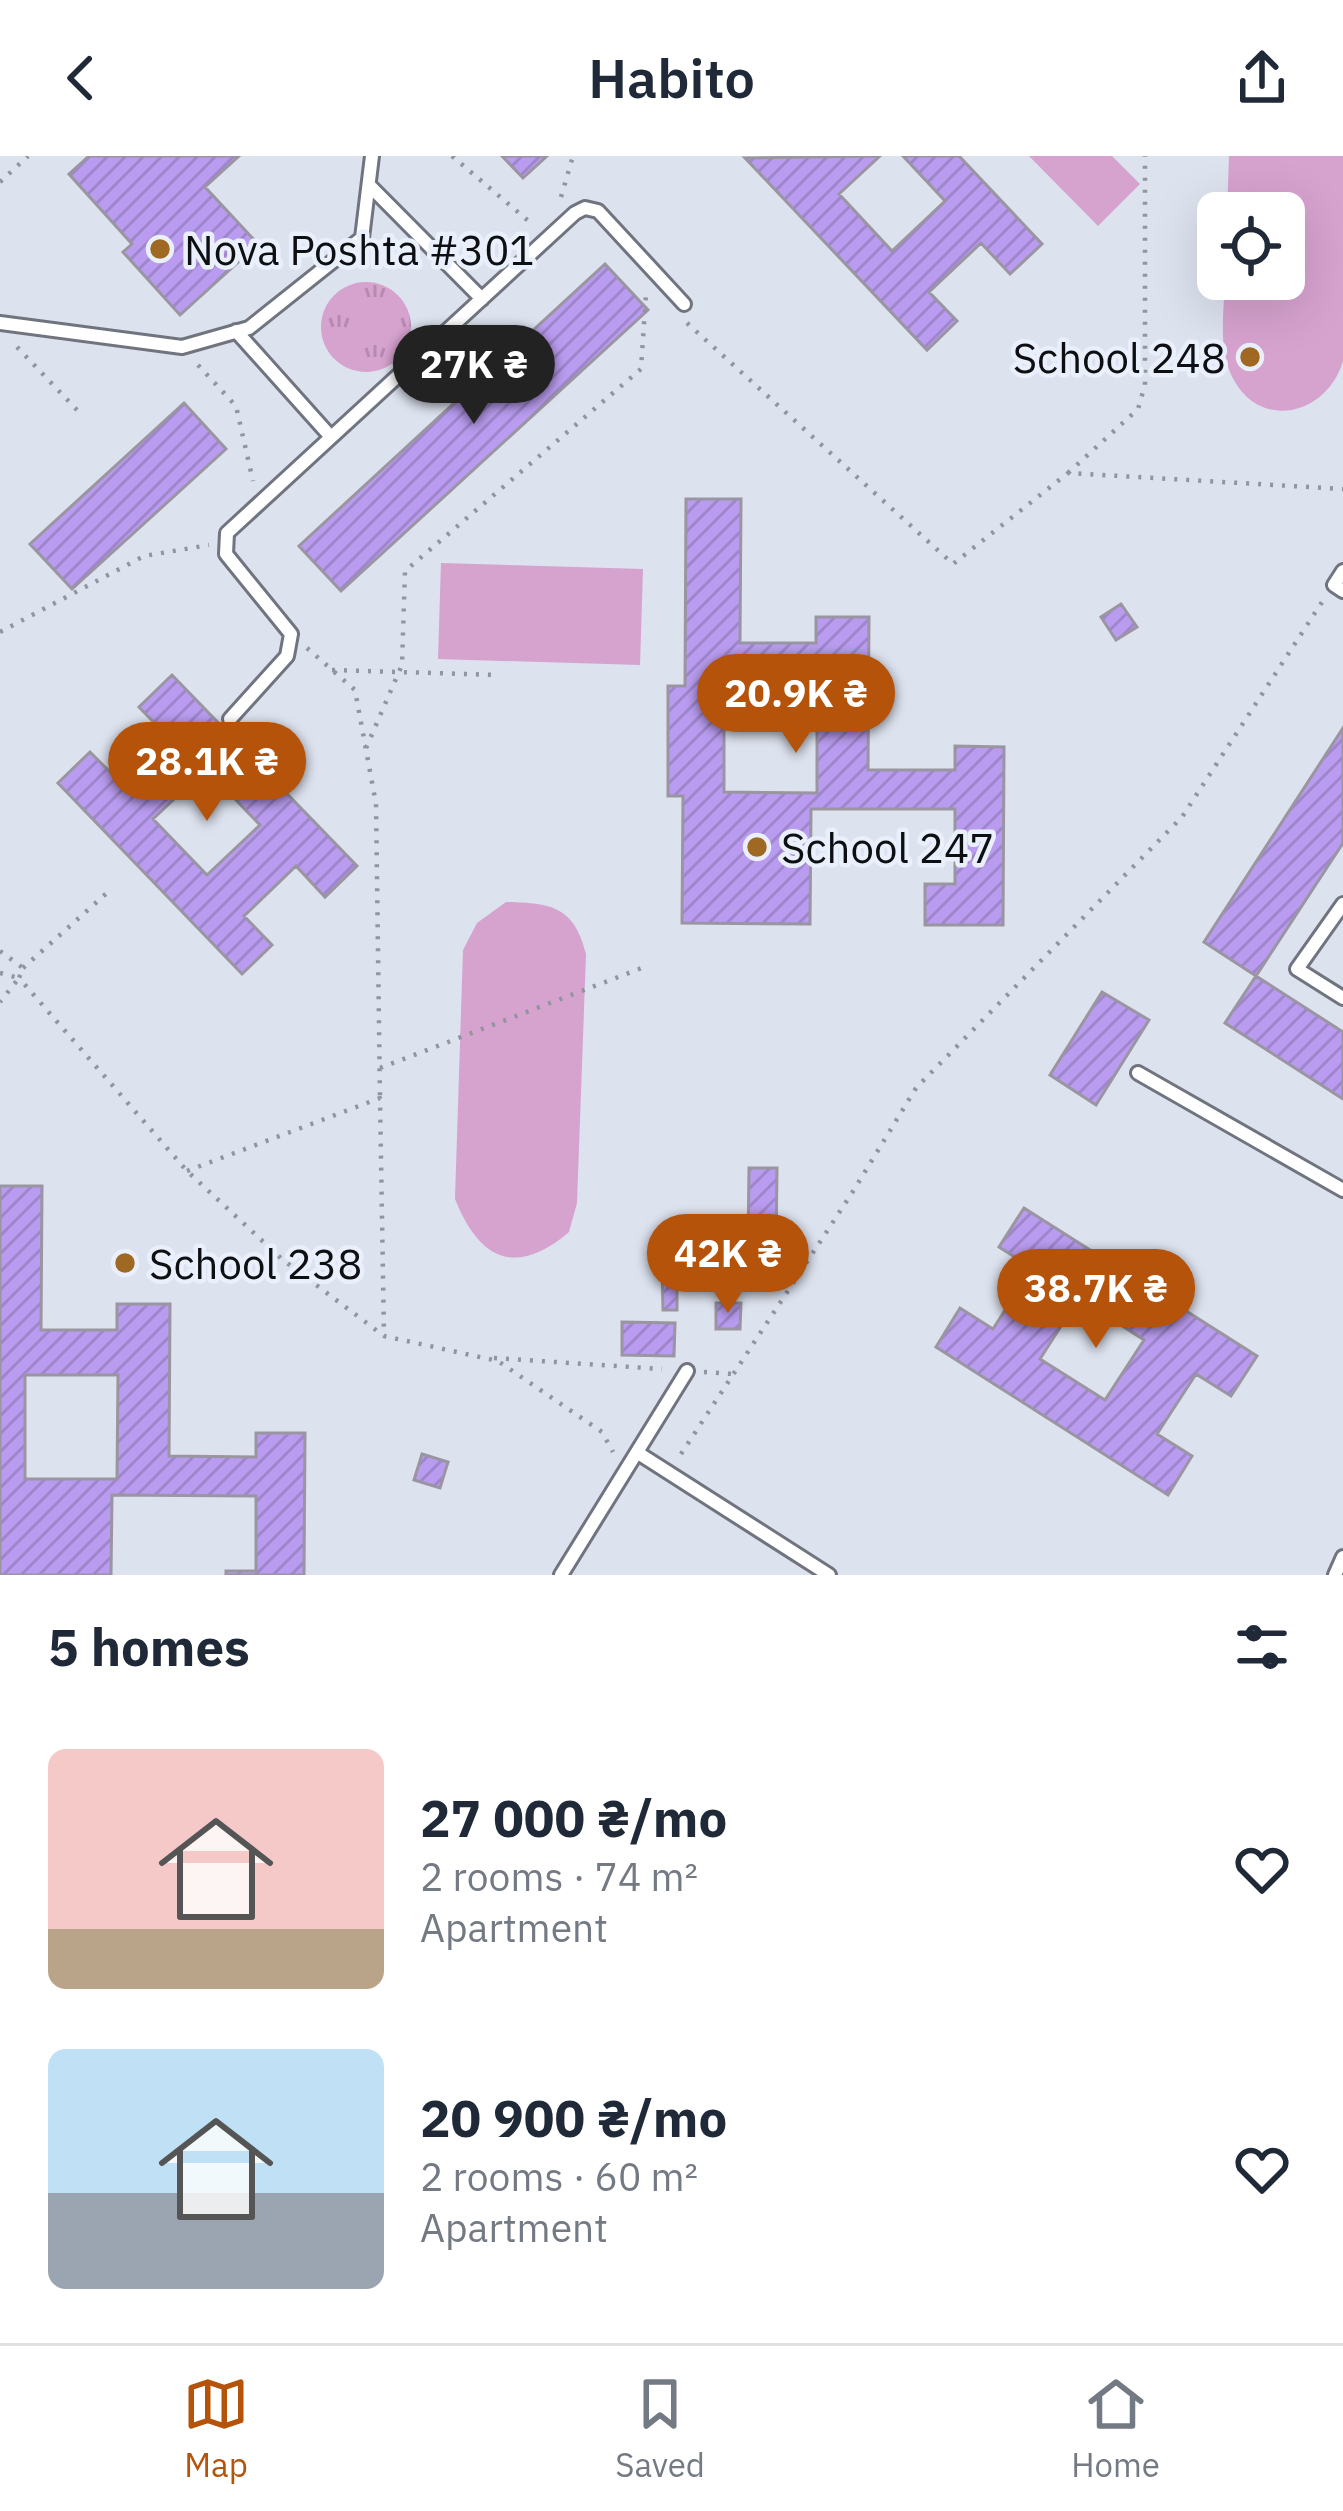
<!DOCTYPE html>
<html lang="en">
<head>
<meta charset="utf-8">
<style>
	:root { --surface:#fff; --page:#f2f2f3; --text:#1f2937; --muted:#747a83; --line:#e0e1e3; --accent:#b45309 }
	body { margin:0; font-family:"IBM Plex Sans",sans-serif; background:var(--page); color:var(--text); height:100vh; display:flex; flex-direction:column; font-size:45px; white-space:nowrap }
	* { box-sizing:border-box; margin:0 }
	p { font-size:39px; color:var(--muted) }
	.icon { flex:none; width:66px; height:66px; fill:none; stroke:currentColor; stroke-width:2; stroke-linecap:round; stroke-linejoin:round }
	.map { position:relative; height:1419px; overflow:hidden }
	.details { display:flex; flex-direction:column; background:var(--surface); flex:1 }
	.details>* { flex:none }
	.controls { position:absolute; left:1197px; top:36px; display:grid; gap:24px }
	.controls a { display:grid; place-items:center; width:108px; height:108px; border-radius:18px; background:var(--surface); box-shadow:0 12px 48px #0002; font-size:60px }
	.price { position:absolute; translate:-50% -102px; padding:0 27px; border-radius:42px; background:var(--accent); color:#fff; font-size:39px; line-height:78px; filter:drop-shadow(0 3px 6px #0008) }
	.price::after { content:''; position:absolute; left:50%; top:72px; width:36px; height:27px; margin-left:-18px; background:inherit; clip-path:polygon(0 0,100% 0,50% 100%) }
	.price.selected { background:#222; color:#fff }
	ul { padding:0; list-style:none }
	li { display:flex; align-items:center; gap:36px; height:300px; padding:0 48px }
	li span { display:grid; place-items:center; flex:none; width:336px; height:240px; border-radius:18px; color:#555 }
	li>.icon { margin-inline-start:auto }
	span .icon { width:144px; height:144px; fill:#fffc; stroke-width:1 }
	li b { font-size:51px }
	h2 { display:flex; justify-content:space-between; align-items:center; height:144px; padding:0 48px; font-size:51px }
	header { display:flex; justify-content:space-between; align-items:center; height:156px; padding:0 48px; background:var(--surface); font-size:54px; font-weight:600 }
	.menu { display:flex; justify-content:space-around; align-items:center; height:168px; border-top:3px solid var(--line); background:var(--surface); font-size:33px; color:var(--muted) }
	.menu a { display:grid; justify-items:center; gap:6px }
	.menu .selected { color:var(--accent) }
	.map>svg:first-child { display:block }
	.park { fill:url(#park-tufts) }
	.pitch { fill:#d6a2ce }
	.building { fill:url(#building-hatch); stroke:#9995a1; stroke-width:3; fill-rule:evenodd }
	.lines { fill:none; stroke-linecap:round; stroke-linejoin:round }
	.service-casing { stroke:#70747f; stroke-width:18 }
	.path { stroke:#90959e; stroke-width:4.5; stroke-dasharray:3 9; stroke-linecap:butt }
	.service { stroke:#fff; stroke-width:12 }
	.poi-dot { fill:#9f6923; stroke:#e9effb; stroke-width:4.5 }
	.labels { text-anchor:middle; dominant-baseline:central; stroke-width:9; stroke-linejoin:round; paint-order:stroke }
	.poi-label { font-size:42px; fill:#0d0f13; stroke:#e9effb; text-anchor:start }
</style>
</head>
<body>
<header><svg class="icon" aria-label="back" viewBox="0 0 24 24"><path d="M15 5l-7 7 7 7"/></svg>Habito<svg class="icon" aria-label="share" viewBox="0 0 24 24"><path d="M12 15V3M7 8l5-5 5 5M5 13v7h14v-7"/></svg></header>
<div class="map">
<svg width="1343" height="1419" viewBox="0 0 1343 1419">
	<defs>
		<pattern id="park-tufts" width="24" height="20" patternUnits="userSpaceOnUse" patternTransform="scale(3)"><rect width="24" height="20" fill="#d6a2ce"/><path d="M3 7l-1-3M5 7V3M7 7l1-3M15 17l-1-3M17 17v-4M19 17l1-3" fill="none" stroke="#b68ab0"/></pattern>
		<pattern id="building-hatch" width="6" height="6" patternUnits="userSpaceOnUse" patternTransform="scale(3)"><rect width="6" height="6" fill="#b99cef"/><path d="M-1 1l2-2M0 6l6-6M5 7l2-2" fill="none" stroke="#9e85cc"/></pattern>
	</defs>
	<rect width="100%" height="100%" fill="#dce2ee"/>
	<!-- park -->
	<path class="park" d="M321 171a45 45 0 1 1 90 0a45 45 0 1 1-90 0Z"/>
	<!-- pitch -->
	<path class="pitch" d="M1029 0H1112L1140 28 1098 70Z
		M1229 0H1343V205C1328 257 1264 275 1235 226 1217 195 1224 157 1225 123H1284V57H1227Z
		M441 407 643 413 640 509 438 503Z
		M506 746C551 747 574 750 586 798L577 1047 569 1076C515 1122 479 1103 455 1043L463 794 477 767Z"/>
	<!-- building -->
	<path class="building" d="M89 0H239L205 31 258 88 180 159 123 96 132 88 69 18Z
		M502 0H547L523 22Z
		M880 0 839 38 892 95 945 45 903 0H959L1042 88 1010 118 981 87 929 136 957 165 927 194 745 2Z
		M605 108 648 154 341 435 299 390Z
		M184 247 226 293 72 433 30 388Z
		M686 343H741L740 487H816V461H869L868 614H955V590L1004 591 1003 769H925V728H955V653H811L810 768 682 767 683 640H668V530H685ZM724 532H817V637L724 636Z
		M1121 448 1137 471 1116 484 1101 461Z
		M172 519 357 710 325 741 296 710 244 760 272 789 242 818 58 627 90 596 118 624 165 578 139 551ZM206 613 260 669 207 719 153 663Z
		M1343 572V687L1256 820 1204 786Z
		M1256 820 1343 876V943L1225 867Z
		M1102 836 1149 864 1096 949 1050 919Z
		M749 1012H777L776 1089 748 1088Z
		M0 1030H42L41 1174H117V1148H170L169 1300 256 1301V1277H305L304 1419H226V1415H256V1340L112 1339 111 1419H0ZM25 1219H118L117 1323H25Z
		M1024 1052 1257 1200 1231 1240 1196 1218 1157 1278 1192 1300 1168 1339 936 1191 960 1152 993 1173 1032 1112 999 1091ZM1079 1142 1144 1184 1105 1244 1040 1203Z
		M662 1113H677V1154H663Z
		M716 1147H741L740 1173H716Z
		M622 1166 675 1167 674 1200 622 1199Z
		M422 1298 448 1306 440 1332 414 1324Z"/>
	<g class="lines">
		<!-- service casing -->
		<g class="service-casing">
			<path id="service" d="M369 29 482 143
				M0 167 182 191 249 172 362 82 372 0
				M236 175 331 281
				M1343 415 1334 429 1343 435
				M230 563 287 500 291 478 226 398 227 377 575 57 585 52 598 55 684 148
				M1343 748 1297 813 1343 842
				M1138 917 1343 1034
				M638 1297 829 1419
				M561 1419 687 1215
				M1335 1419 1343 1401"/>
		</g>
		<!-- path -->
		<path class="path" d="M452 0 532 68
			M0 26 28 0
			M561 41 573 0
			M687 167 953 408 1068 317 1343 333
			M17 191 77 254
			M198 209 236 250 253 325
			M1068 317 1138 253 1145 229V0
			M0 476 144 400 209 389
			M307 492 355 534 376 648 380 942
			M332 514 499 519
			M366 592 402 509 405 415 641 213 646 138
			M0 795 23 812 19 822 187 1015 283 1104 384 1180 498 1205 602 1276 613 1296
			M23 812 109 735
			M0 817 19 822 0 846
			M380 912 647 810
			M187 1015 380 942 384 1180
			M494 1202 662 1213
			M704 1216 733 1218
			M681 1298 852 1037 916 932 1182 661 1324 443"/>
		<!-- service -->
		<use href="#service" class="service"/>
	</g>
	<!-- markers -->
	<g class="poi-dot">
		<circle cx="160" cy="93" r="12"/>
		<circle cx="1250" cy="201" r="12"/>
		<circle cx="757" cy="691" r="12"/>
		<circle cx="125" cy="1107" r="12"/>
	</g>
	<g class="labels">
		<!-- poi labels -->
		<g class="poi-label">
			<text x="184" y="93">Nova Poshta #301</text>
			<text x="1226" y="201" text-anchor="end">School 248</text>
			<text x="781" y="691">School 247</text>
			<text x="149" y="1107">School 238</text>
		</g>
	</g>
</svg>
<div class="controls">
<a><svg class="icon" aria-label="locate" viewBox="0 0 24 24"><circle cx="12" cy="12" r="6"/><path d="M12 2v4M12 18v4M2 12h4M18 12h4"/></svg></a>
</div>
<b class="price selected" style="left:474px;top:271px">27K ₴</b>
<b class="price" style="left:796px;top:600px">20.9K ₴</b>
<b class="price" style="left:207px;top:668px">28.1K ₴</b>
<b class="price" style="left:728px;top:1160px">42K ₴</b>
<b class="price" style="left:1096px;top:1195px">38.7K ₴</b>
</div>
<section class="details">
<h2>5 homes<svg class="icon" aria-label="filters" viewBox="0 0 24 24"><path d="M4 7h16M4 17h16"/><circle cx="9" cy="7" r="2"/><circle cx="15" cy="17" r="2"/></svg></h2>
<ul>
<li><span style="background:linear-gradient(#f6c9c9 75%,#b9a48a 0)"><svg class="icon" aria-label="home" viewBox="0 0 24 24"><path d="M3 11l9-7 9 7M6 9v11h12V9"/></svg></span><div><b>27 000 ₴/mo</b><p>2 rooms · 74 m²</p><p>Apartment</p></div><svg class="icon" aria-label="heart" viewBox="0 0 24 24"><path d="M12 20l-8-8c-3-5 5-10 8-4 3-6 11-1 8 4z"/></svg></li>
<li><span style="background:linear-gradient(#bfe0f5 60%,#9aa5b1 0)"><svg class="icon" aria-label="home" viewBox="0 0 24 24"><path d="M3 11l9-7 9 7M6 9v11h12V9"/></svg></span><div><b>20 900 ₴/mo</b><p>2 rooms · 60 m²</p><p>Apartment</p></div><svg class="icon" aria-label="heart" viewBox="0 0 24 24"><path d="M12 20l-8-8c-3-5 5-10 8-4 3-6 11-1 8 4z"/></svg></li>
</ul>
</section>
<nav class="menu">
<a class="selected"><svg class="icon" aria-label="map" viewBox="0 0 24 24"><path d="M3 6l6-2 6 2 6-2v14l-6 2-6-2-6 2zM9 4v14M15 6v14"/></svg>Map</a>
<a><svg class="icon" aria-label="saved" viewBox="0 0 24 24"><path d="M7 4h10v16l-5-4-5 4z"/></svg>Saved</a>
<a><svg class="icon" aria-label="home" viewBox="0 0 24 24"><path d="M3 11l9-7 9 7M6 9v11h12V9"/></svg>Home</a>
</nav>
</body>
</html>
